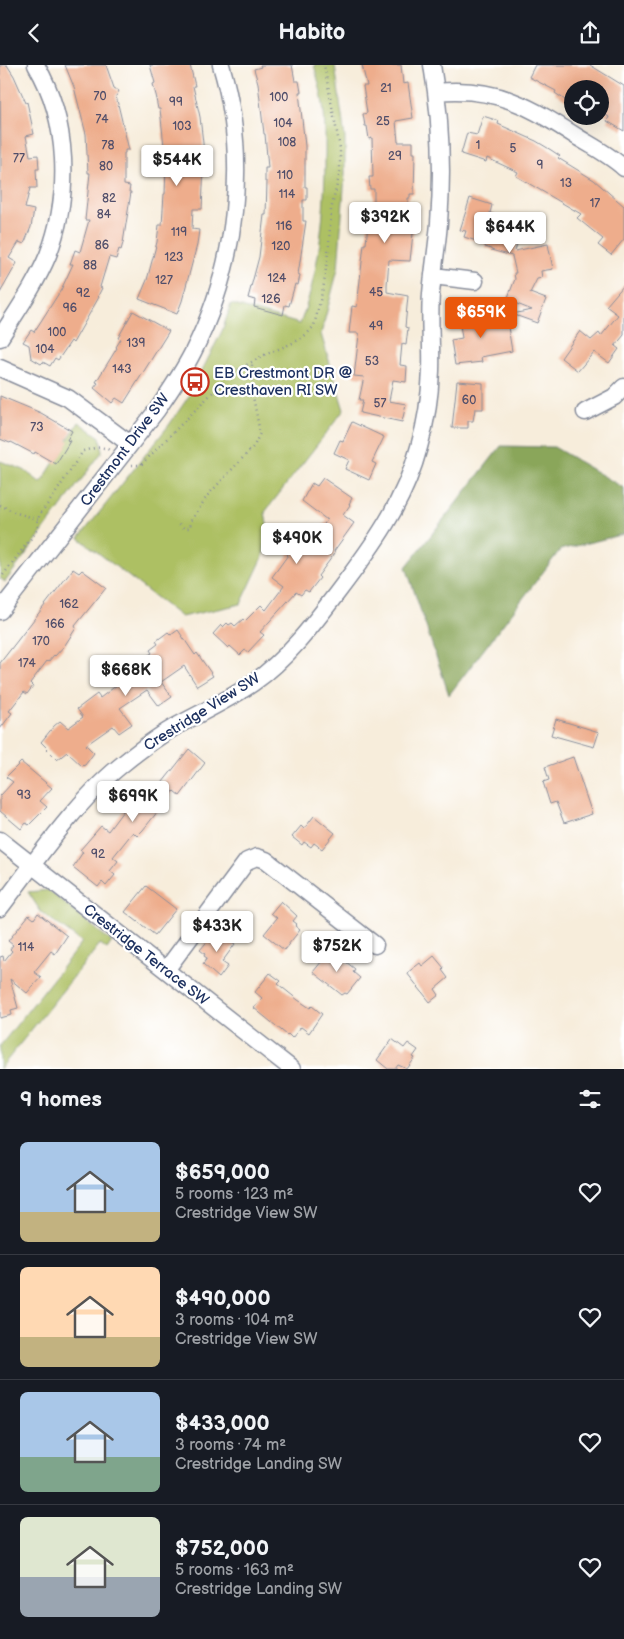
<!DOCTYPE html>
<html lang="en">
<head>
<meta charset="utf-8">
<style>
	:root { --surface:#171b24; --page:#242831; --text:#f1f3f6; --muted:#9ea1a6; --line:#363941; --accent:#ea580c }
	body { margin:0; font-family:"Balsamiq Sans",sans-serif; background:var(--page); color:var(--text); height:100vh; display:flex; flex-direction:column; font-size:19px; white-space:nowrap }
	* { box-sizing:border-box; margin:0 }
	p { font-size:16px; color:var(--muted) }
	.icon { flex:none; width:28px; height:28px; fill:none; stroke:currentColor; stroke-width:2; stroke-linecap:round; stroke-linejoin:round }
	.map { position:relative; height:1004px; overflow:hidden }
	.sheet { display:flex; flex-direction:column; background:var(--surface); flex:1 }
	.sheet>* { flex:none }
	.tools { position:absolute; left:564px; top:15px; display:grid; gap:10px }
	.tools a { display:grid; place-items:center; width:45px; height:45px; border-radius:50%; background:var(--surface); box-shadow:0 5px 20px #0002; font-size:25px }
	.price { position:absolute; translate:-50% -42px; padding:0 11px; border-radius:5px; background:#fff; color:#222; font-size:16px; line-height:32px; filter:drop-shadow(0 1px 2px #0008) }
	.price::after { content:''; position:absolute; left:50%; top:30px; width:15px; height:11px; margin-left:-8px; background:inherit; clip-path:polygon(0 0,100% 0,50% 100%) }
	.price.selected { background:var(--accent); color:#fff }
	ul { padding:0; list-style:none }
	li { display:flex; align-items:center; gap:15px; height:125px; padding:0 20px }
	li+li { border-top:1px solid var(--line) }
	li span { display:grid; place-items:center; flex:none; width:140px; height:100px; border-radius:8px; color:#555 }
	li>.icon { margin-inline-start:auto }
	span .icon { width:60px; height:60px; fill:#fffc; stroke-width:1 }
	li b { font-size:21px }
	h2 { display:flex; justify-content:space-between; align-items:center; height:60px; padding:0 20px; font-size:21px }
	header { display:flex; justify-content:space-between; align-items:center; height:65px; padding:0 20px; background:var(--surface); font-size:22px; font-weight:600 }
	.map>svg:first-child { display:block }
	.green { fill:#adc064; stroke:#647861 }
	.forest { fill:#8aa65a; stroke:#526a5c }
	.building { fill:#eead8c }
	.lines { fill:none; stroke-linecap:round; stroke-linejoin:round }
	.minor-casing { stroke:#898e9c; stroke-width:19 }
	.path { stroke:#898e9c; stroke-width:2.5; stroke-dasharray:1 4; stroke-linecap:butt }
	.minor { stroke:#fff; stroke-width:16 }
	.labels { text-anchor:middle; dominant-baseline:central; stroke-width:4.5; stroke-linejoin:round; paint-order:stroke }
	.number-label { font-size:12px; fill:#504e6a }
	.poi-label { font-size:15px; fill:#1b2f5e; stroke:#fff; text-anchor:start }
	.street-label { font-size:15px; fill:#1b2f5e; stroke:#fff }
</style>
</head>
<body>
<header><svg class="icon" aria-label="back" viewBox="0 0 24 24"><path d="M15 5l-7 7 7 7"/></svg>Habito<svg class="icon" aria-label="share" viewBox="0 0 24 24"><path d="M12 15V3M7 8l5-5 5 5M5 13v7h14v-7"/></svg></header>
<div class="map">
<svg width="624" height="1004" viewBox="0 0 624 1004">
	<rect width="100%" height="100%" fill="#fff"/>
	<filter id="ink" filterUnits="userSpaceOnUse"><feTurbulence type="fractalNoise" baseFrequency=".02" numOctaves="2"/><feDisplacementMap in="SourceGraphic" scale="10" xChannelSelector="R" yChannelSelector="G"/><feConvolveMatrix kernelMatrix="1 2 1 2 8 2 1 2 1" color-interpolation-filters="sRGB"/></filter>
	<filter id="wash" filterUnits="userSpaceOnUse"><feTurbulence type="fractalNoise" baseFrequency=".0096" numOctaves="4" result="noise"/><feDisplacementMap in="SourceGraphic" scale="20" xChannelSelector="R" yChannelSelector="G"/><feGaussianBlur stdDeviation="1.12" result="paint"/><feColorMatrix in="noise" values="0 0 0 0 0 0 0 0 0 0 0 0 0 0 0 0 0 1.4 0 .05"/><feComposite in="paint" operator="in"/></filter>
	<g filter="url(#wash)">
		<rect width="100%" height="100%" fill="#f7eddb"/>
		<!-- green -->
		<path class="green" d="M314 0H335L345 73V109L338 204 321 269 344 345 265 447 268 465 263 492 241 539 181 552 79 473 169 360 189 331 222 266 231 239 300 259C319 208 324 156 325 102 325 79 326 56 322 33 320 22 317 11 314 0Z
			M79 357 100 372 102 387 5 517 0 513V396L24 405 41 418Z
			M48 825 112 877 107 884 100 879 0 1004V981L82 877 41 847 28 827Z"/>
		<!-- forest -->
		<path class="forest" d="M501 381 554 382 624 423V469L560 485 449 630 406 502Z"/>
		<g id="blocks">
			<!-- building -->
			<path class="building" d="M0 0H7L14 11 26 38 27 37 34 69 26 71 30 91 38 90 39 104H36L37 123H30L25 143 34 145 31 162 24 179 19 177 9 193 17 198 0 228V108H1Z
				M65 0H106L114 23 119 26 116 31 129 85H125V88H124V120L130 121 129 127H131L123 178 121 185 119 184 116 194 109 192 100 222 102 223 98 231 99 232 73 278 71 276 58 295 55 293 50 301 43 297 41 299 31 293 29 280 23 277 31 265 34 267 61 225 73 199H70L75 185 80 187 89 155H85L90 108H88L86 69 74 22Z
				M150 0H190L195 21H193L200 52 203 78 204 99 202 144H193L192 164 199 165 197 180 182 236 177 249 139 234 147 215 157 177 159 160H162L164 129H165L166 100H164L165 90 160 44H158L156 34H157L153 19 155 18Z
				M260 0H292L295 16H299L301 27H299L305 81V122H307V135H303V156H306L299 203 298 209 300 210 298 220 295 219 289 241 285 240 283 250 254 242 255 235 248 233 259 192 264 150H266L267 117H265V103H268L265 69H264L258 18 254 4 261 2Z
				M362 0H401L403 19 408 18 413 53 396 56 398 77H413V88H415L414 129H410V133H408V159H414L410 196 389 195 387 220V227L408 231 405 262 408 263 406 280 402 279 400 300 407 301 406 317 393 315 389 336 406 339 402 357 360 348 363 335H359L364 312 354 311 359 270 358 268H349L352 241 357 242 364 179H366L368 159H370L371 149H374V124H370L369 112H373L372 73 369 74 367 61H365L363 49 367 48 363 21H367Z
				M535 0H590L624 21V66L607 56 609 52 600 46V24H572V30L568 37 555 28 556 26 529 12Z
				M483 51 499 56 498 59 536 76 551 85 560 91 558 93 594 115 624 141V174L611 190 598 180 603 174 577 153 581 149 516 111 518 107 487 93 486 97 461 89 467 68 477 70Z
				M470 133 492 140 490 148 523 159 515 186 548 179 553 204 541 206 542 213 537 214 530 228 546 234 537 258 512 249 532 245 507 235 515 214 514 208H516L512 191 491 185V184L485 182 486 179 464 172 466 166 460 165Z
				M624 220V270L615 281 619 284 609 298 594 287 578 306 561 293 580 266 591 275 599 268 601 271 618 250 606 241Z
				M133 246 169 266 124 338 116 333 112 338 94 323 98 318 96 317 117 283 116 282 121 274 118 273Z
				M477 250 478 255 506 250 512 286 481 292 482 297 455 300 451 275 462 273 459 253Z
				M457 316 483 318V344H475L473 356H468V363H452Z
				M0 331 41 348 72 366 67 375 70 376 56 399 35 387 34 389 11 377 10 378 0 374Z
				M352 357 384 372 372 397 376 399 369 415 345 404 349 395 334 388 340 375 343 376Z
				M323 413 352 433 349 439 350 440 343 450 354 458 334 486 335 488 318 511 320 513 309 527 305 525 301 530 296 527 260 567 264 570 248 587 245 585 240 590 230 581 228 583 213 569 221 560 223 562 227 558 229 560 232 558 235 561 243 554 245 556 261 540 266 545 284 521 272 512 288 490 285 486 293 477 303 485 314 471 315 472 327 455 302 436 312 418 317 421Z
				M73 504 79 508 82 505 106 523 75 561 76 563 65 580 55 591 54 590 48 597 47 596 30 618 33 621 27 629 24 627 9 646 12 648 0 664V598Z
				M178 565 195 590 197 588 213 611 197 621 184 601 161 617 172 632 159 641 147 625 120 643 132 659 119 668 113 661 86 680 94 688 85 700 82 701 67 687 57 695 47 685 48 684 41 677 54 661 60 656 68 663 83 652 77 644 97 629 100 633 117 620 113 614 120 609 118 606 127 600 128 602 134 599 152 588 150 585 158 579 156 576 168 567 171 570Z
				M556 654 599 667 594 682 551 670Z
				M189 684 205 698 180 731 174 726 143 765 137 771 133 767 113 792 118 796 110 806 115 810 106 821 102 817 98 822 73 802 83 787 80 785 101 761 108 766 132 734 139 740 152 725 155 727Z
				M573 692 592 749 564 758 556 737 550 739 543 717 549 715 545 702Z
				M21 697 52 723 40 736 47 742 29 760 26 758 21 764 0 746V731L13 717 6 712Z
				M314 751 335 768 322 784 314 778 311 782 304 777 302 780 292 772 301 761 304 764Z
				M146 821 176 844 155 870 125 847Z
				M281 836 297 851 293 856 297 859 295 861 300 865 284 885 264 869 277 853 271 848Z
				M38 848 67 871 55 889 51 886 34 907 41 912 27 928 10 914 18 943 11 945 12 950 0 953V892L3 891 4 896 12 886 10 884 13 880 8 876 29 850 34 854Z
				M216 866 235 879 222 897 228 901 219 913 203 899 207 893 204 891 205 889 200 885Z
				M331 885 355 904 353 907 360 913 347 929 345 928 342 930 313 907Z
				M434 891 444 903 442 905 448 913 435 924 439 930 430 937 407 908 420 898 422 901Z
				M270 908 281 916 278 919 298 935 310 943 312 941 322 949 309 968 301 962 292 973 288 969 287 970 254 943 262 933 255 927Z
				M392 974 404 983 408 978 418 985 413 992 415 993 407 1004 398 1000 395 1004H388L377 995Z"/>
		</g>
	</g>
	<g filter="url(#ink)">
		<use href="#blocks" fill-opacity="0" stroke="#898e9c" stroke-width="1"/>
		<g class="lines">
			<!-- minor casing -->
			<g class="minor-casing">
				<path id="minor" d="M437 27C496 21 531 42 579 73 594 82 611 91 624 103
					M433 211 475 216
					M0 273C17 246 36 219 48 190 71 131 69 55 36 0
					M0 303 68 333 130 379
					M585 347 614 332 624 322
					M0 546 157 345C170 326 183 307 193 287 237 200 249 94 221 0
					M0 775 292 1004
					M0 843C35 797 75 738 119 702 136 688 154 674 173 663 200 648 227 636 253 618 287 594 312 561 337 528 372 482 404 439 419 382 426 358 430 331 431 306 432 281 429 255 431 229 433 206 437 182 439 158 443 105 441 52 432 0
					M166 905 247 796 257 792 266 795 375 880"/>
			</g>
			<!-- path -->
			<path class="path" d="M252 326H263L278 329
				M132 400H141L222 318 238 305 262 291 295 277 307 269 314 261 324 219 329 179 331 145 340 107V83L324 0
				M0 440 16 448 38 454
				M179 459 184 463H190L191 456 208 430 254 381 260 368 252 326V297
				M0 514 38 464 37 457 40 449 53 432 83 386C91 384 101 380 109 385"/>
			<!-- minor -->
			<use href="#minor" class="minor"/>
		</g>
	</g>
	<!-- icons -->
	<defs>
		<g id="bus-ring" transform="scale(1.4375)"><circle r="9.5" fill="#fff" stroke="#c8321e" stroke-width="1.5"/><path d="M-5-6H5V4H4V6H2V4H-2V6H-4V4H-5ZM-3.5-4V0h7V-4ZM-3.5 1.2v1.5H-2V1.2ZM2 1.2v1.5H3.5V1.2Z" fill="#c8321e"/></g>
	</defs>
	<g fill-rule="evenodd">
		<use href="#bus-ring" x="195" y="317"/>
	</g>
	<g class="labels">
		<!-- number labels -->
		<g class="number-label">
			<text x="386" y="23">21</text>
			<text x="100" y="31">70</text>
			<text x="279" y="32">100</text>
			<text x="176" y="37">99</text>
			<text x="102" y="54">74</text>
			<text x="383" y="56">25</text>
			<text x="283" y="58">104</text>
			<text x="182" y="61">103</text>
			<text x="287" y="77">108</text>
			<text x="108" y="80">78</text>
			<text x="478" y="80">1</text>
			<text x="513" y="83">5</text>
			<text x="395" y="91">29</text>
			<text x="19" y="93">77</text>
			<text x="540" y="100">9</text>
			<text x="106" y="101">80</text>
			<text x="285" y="110">110</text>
			<text x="566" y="118">13</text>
			<text x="287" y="129">114</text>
			<text x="109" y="133">82</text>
			<text x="595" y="138">17</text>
			<text x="104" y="149">84</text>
			<text x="284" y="161">116</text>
			<text x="179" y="167">119</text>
			<text x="102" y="180">86</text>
			<text x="281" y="181">120</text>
			<text x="174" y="192">123</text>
			<text x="90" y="200">88</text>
			<text x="277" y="213">124</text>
			<text x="164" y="215">127</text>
			<text x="376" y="227">45</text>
			<text x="83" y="228">92</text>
			<text x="271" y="234">126</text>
			<text x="70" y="243">96</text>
			<text x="376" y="261">49</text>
			<text x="57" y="267">100</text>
			<text x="136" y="278">139</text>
			<text x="45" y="284">104</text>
			<text x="372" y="296">53</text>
			<text x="122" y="304">143</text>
			<text x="469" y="335">60</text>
			<text x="380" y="338">57</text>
			<text x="37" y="362">73</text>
			<text x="69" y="539">162</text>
			<text x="55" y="559">166</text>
			<text x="41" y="576">170</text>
			<text x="27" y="598">174</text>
			<text x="24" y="730">93</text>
			<text x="98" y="789">92</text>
			<text x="26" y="882">114</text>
		</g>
		<!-- poi labels -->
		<g class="poi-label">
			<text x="214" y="308">EB Crestmont DR @<tspan x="214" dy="17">Cresthaven RI SW</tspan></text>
		</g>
		<!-- street labels -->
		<g class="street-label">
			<text transform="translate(125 385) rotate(-53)">Crestmont Drive SW</text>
			<text transform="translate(202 647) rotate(-32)">Crestridge View SW</text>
			<text transform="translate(146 890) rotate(38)">Crestridge Terrace SW</text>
		</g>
	</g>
</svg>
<div class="tools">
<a><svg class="icon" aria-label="locate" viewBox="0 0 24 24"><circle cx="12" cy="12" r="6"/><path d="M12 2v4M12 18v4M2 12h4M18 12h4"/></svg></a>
</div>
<b class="price" style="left:177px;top:122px">$544K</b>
<b class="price" style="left:385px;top:179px">$392K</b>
<b class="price" style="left:510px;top:189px">$644K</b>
<b class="price selected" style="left:481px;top:274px">$659K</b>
<b class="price" style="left:297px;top:500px">$490K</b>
<b class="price" style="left:126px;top:632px">$668K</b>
<b class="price" style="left:133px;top:758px">$699K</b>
<b class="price" style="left:217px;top:888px">$433K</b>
<b class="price" style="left:337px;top:908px">$752K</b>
</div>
<section class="sheet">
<h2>9 homes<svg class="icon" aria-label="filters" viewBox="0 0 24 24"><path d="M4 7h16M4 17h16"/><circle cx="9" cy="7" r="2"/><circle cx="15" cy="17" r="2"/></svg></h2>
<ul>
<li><span style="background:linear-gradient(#a9c7e8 70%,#c2b280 0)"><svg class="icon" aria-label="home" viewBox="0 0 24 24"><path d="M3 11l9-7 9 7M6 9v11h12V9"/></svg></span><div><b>$659,000</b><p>5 rooms · 123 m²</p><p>Crestridge View SW</p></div><svg class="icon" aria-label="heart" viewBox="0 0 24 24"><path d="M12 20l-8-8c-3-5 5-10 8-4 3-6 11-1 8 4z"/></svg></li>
<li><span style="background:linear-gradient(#ffd9b3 70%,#c2b280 0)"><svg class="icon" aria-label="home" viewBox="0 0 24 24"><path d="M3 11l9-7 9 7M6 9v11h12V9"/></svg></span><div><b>$490,000</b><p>3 rooms · 104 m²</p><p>Crestridge View SW</p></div><svg class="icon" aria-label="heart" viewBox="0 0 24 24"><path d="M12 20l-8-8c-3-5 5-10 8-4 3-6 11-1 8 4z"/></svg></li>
<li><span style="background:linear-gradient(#a9c7e8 65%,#7fa58c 0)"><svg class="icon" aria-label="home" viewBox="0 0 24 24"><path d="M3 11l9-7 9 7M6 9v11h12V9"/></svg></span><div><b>$433,000</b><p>3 rooms · 74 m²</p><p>Crestridge Landing SW</p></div><svg class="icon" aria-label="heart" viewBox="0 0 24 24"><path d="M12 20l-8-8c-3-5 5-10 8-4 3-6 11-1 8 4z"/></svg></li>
<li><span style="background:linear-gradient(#dfe7d0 60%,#9aa5b1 0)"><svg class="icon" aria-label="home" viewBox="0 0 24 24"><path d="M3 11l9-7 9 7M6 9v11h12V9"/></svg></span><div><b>$752,000</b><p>5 rooms · 163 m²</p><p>Crestridge Landing SW</p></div><svg class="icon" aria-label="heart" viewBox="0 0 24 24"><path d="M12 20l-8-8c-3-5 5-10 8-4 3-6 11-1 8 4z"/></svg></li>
</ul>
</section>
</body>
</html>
